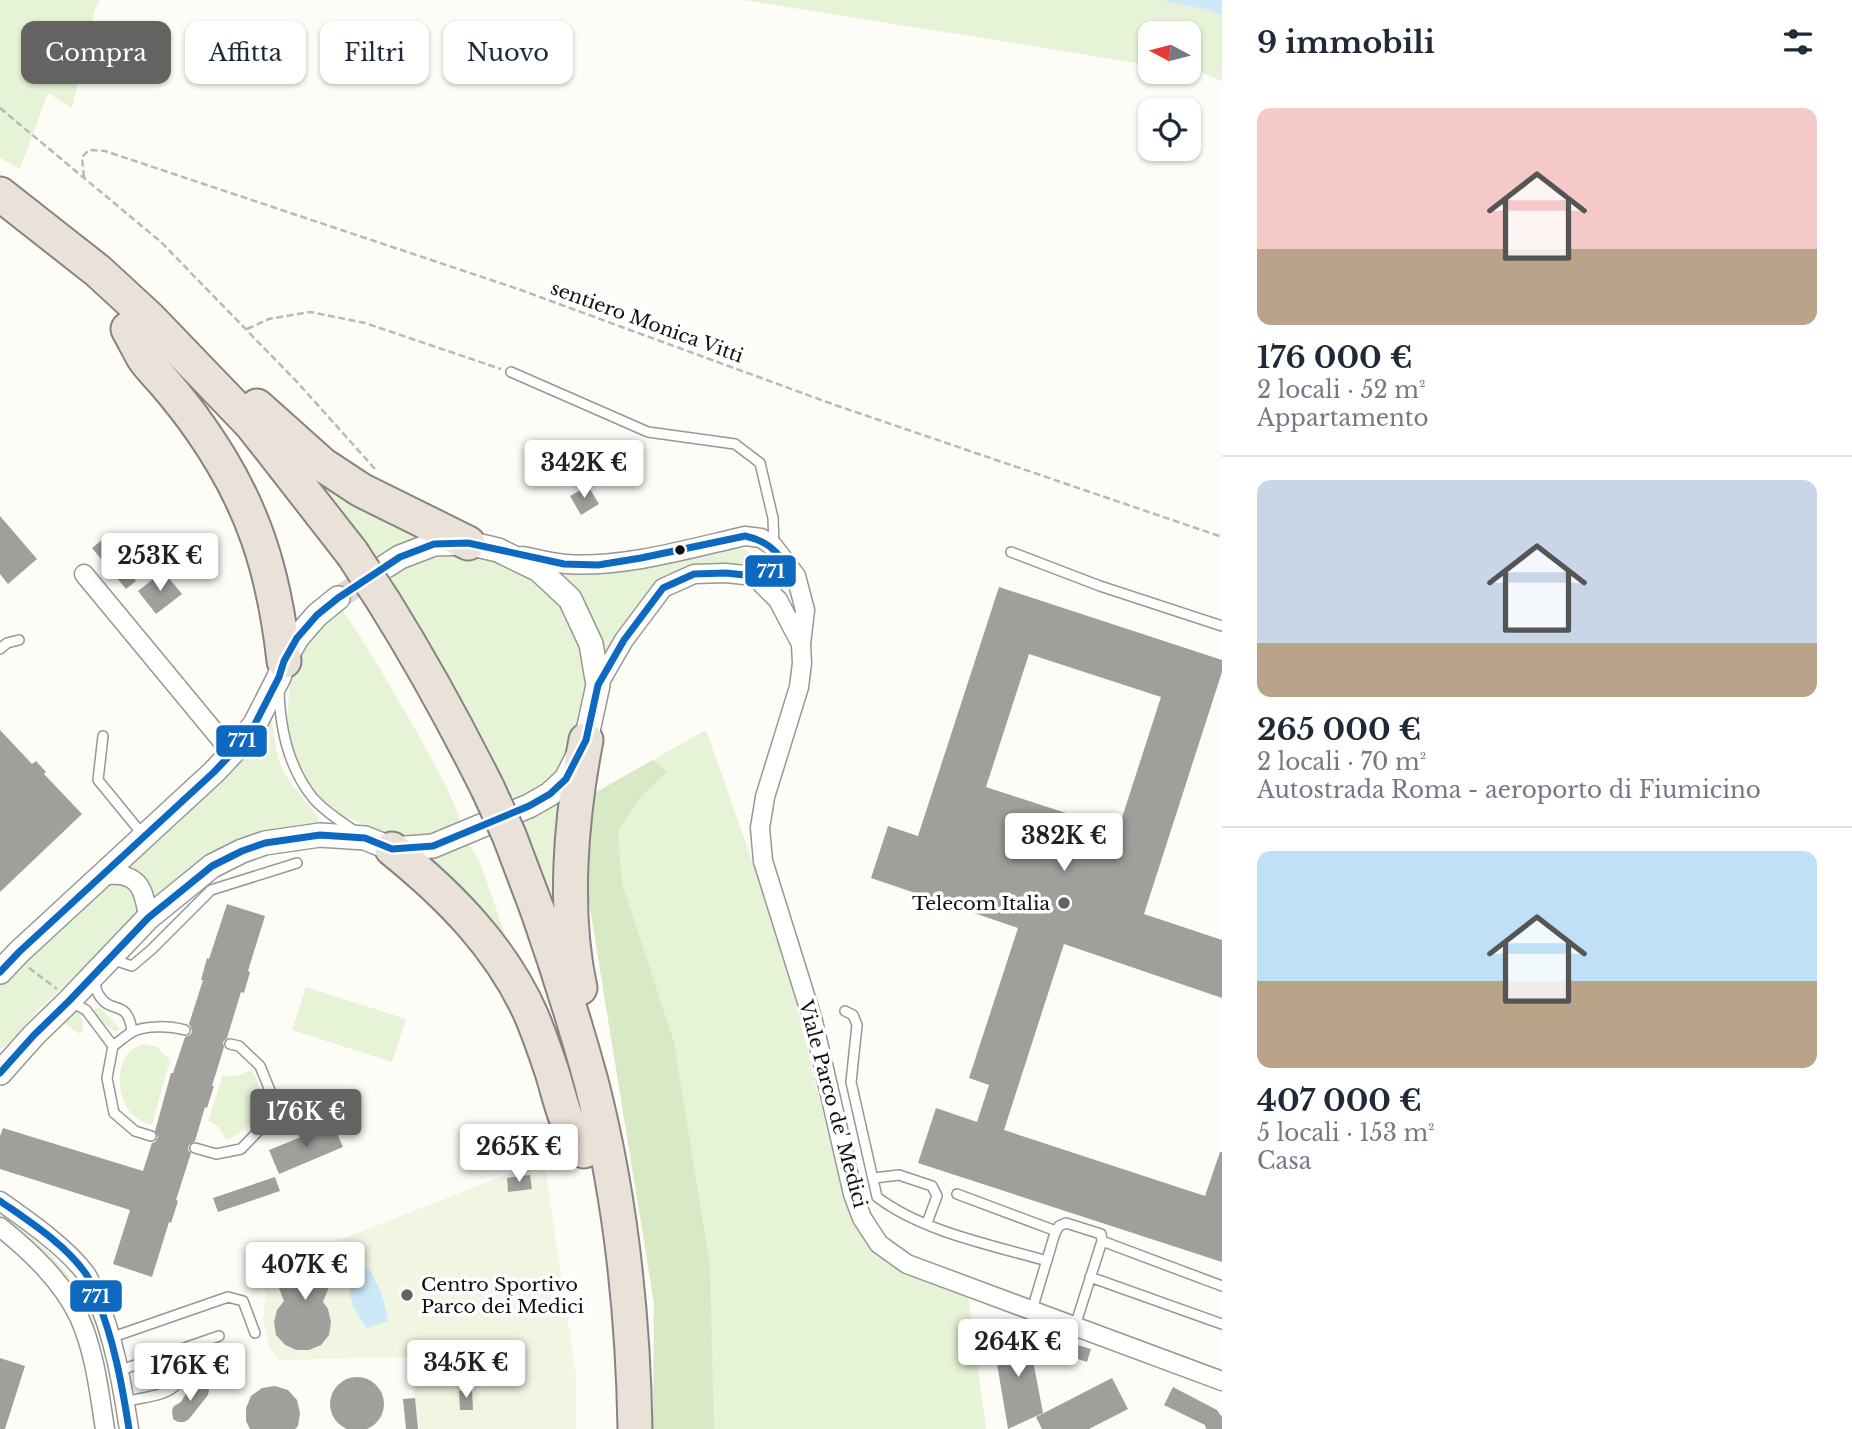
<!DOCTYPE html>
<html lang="it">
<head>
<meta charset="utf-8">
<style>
	:root { --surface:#fff; --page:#f6f6f7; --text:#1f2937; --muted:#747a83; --line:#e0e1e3; --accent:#646362 }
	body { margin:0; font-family:"Libre Baskerville",serif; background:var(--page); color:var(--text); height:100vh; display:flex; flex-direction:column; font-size:26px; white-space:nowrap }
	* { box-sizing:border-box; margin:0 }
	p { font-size:23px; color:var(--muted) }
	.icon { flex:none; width:38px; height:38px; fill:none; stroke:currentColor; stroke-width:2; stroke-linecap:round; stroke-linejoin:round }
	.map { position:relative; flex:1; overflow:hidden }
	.sheet { display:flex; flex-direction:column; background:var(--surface); width:630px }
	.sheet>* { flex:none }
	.hud { position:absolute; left:21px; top:21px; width:665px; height:63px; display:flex; gap:14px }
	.needle { width:46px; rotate:277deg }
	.tools { position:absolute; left:1138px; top:21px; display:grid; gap:14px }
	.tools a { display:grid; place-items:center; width:63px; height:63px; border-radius:14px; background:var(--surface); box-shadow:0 2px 5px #0004; font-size:35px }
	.price { position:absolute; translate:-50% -60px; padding:0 16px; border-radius:7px; background:#fff; color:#222; font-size:23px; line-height:46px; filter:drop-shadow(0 2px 4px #0008) }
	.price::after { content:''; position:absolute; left:50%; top:42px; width:21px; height:16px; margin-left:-10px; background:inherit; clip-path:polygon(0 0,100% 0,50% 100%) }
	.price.active { background:var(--accent); color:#fff }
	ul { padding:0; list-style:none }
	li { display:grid; align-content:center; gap:14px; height:371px; padding:0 35px }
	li+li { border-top:2px solid var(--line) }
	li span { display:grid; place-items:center; height:217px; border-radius:14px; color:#555 }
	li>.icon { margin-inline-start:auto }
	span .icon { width:126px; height:126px; fill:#fffc; stroke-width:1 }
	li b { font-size:30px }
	h2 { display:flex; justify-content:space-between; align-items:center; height:84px; padding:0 35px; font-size:30px }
	.tag { padding:0 24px; border-radius:14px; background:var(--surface); box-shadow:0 2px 5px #0004; font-size:24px; line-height:63px }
	.tag.active { background:var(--accent); color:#fff }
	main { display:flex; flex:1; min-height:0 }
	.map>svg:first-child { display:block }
	.green { fill:#e7f3d7 }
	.forest { fill:#d8eac5 }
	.pitch { fill:#f0f6e1; fill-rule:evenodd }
	.water { fill:#cde8f7 }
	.building { fill:#a19f9c; fill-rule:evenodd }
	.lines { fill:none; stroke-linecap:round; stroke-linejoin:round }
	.tertiary-tunnel { stroke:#dad9d4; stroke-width:23; stroke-dasharray:23 11; stroke-linecap:butt }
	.service-casing { stroke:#979795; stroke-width:12 }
	.minor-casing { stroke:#979795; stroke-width:21 }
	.tertiary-casing { stroke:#979795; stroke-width:26 }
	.motorway-casing { stroke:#858482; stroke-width:37 }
	.path { stroke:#b9b9b8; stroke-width:2.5; stroke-dasharray:7 3.5; stroke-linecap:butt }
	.service { stroke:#fffffe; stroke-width:9 }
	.minor { stroke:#fffffe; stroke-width:18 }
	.tertiary { stroke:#fffffe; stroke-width:23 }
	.motorway { stroke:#eae1d8; stroke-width:33 }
	.motorway-bridge-casing { stroke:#858482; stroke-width:37; stroke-linecap:butt }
	.motorway-bridge { stroke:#eae1d8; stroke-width:33 }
	.bus-1-casing { stroke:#fff; stroke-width:12 }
	.bus-1 { stroke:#0c69bf; stroke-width:7 }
	.bus-dot { fill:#111; stroke:#fff; stroke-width:2.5 }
	.poi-dot { fill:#646362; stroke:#fff; stroke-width:2.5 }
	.labels { text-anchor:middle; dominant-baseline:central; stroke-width:7; stroke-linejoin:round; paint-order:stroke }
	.street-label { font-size:19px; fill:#111; stroke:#fff }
	.poi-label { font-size:19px; fill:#111; stroke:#fff; text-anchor:end }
	.line-badge { stroke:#fff; stroke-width:2.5 }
	.badge-label { font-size:19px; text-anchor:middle; font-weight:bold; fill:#fff }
</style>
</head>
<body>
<main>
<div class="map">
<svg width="1222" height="1429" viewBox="0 0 1222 1429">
	<rect width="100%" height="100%" fill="#fdfcf7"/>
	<!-- green -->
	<path class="green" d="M0 0H100L95 9 72 108 48 93 20 169 0 158Z
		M744 0H1160L1204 9 1222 15V81L1203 73 1188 71V33H1150V65Z
		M302 465 428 536 376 562Z
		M737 547 748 551 755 560C742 576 703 571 683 572L603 660 551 569Z
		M451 554C477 558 505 560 527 575 579 610 599 670 580 729 574 746 567 763 555 776 547 786 526 795 515 802L479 730 416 621 386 573 414 558Z
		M339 605C365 642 387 681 410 720 429 754 450 788 462 826L425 837H410L381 832 344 816 322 799 308 781 298 764 291 744 287 724 290 675 312 629Z
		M271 717C275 733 275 750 281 766 290 786 307 801 319 819L316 826 207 857 184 874 154 902C151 881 145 875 126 866Z
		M706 730 782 946 842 1191 851 1218 866 1242 886 1261 968 1294 986 1429H653L654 1303 586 883 591 795Z
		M568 787 557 922 517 815Z
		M466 839 480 862 521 980 423 859Z
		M120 882C137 890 142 909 131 925L40 1008 11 1041 0 1049V979L100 884Z
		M306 987 406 1019 392 1062 292 1030Z
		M100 1007 120 1029 116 1032 97 1019 92 1011Z
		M73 1009 83 1014 80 1016C84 1022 85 1028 80 1034L59 1020Z
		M144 1044 157 1047 170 1060 152 1125C148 1124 144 1123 141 1121 113 1106 111 1052 144 1044Z
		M249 1070C256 1074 258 1080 259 1089 261 1116 249 1128 226 1141 223 1132 218 1124 208 1121L223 1075C232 1077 242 1076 249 1070Z
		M0 1211 34 1236 70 1277 93 1318 109 1380 111 1394 103 1395 83 1316 0 1225Z"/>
	<!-- forest -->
	<path class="forest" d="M653 760 667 772 641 796 618 831 622 883 674 1042 710 1266 714 1429H653L654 1303 586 883 591 795Z"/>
	<!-- pitch -->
	<path class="pitch" d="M544 1160 576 1375V1429H419L409 1357 279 1360 270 1348 263 1319 266 1294 255 1273ZM346 1275 376 1279 382 1293 387 1310 366 1328 352 1304ZM285 1299H321C356 1345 284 1372 275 1329 272 1317 277 1309 285 1299Z"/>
	<!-- water -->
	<path class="water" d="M1160 0H1222V15L1204 9Z
		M368 1268C380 1285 385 1301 388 1321L366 1328 352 1304 346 1275Z"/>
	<!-- building -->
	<path class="building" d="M588 486 599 504 581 515 570 496Z
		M0 516 37 559 8 584 0 574Z
		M102 540 136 581 126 589 92 548Z
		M163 571 182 594 156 614 138 591Z
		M999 587 1222 660V672L1144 914 1222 940V998L1064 944 1004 1130 1205 1196 1220 1152H1222V1262L918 1163 936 1108 977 1122 989 1085 969 1078 1018 928 871 878 888 826 918 836ZM1029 654 1161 697 1118 830 986 787Z
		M0 730 32 764 36 761 46 772 44 774 82 814 0 892Z
		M227 904 265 916 248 971 250 972 244 993 241 992 227 1038 223 1042 224 1047 212 1086H214L207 1108 205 1107 195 1141 189 1145 188 1150 191 1153 176 1200 178 1201 171 1223 169 1222 152 1277 113 1264 130 1210 0 1169V1136L3 1128 143 1171 152 1143 155 1142 158 1137 155 1131 171 1073H173L185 1037 190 1035 192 1032 191 1027 189 1024 203 980H201L207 958 209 959Z
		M333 1124 343 1147 279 1174 269 1150Z
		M530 1175 532 1189 508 1192 507 1178Z
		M275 1177 280 1191 218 1212 213 1198Z
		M317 1249 338 1258 331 1276 333 1277 323 1302 328 1309 331 1322 329 1335 321 1345 309 1350H296L285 1345 276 1335 274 1322 277 1310 284 1301 273 1273 308 1259 311 1252 315 1254Z
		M1028 1334 1043 1413 1008 1429 993 1340Z
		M1045 1335 1091 1349 1087 1362 1041 1347Z
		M454 1340 459 1376 428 1380 423 1344Z
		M0 1358 25 1366 5 1429H0Z
		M330 1404a27 27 0 1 1 54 0a27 27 0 1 1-54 0Z
		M1112 1378 1128 1409 1089 1429H1042L1036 1417Z
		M196 1384 206 1386 209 1390 208 1395 189 1419 184 1422H178L173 1419 172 1410 174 1406 181 1402 190 1387Z
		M275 1386 288 1390 297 1400 300 1413 298 1426 295 1429H250L246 1421V1408L251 1396 262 1388Z
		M1173 1387 1217 1410 1222 1417V1429H1206L1205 1425 1164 1405Z
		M472 1390 473 1410H460L459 1391Z
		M415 1398 418 1429H406L403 1399Z"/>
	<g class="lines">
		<!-- tertiary-tunnel -->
		<path class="tertiary-tunnel" d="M338 598 380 570"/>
		<!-- service casing -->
		<g class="service-casing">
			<path id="service" d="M511 372 648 432 735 444 760 463 773 518 774 545
				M1011 552 1100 586 1222 626
				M0 649 7 643 19 640
				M279 690C280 729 288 767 313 798 325 812 342 822 356 832
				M103 736 98 780 143 835
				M111 959 132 966 151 950 211 890 297 863
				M94 978C95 983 96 991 99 995 111 1016 128 997 132 1032
				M71 1002 86 1010 113 1046
				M845 1011 853 1015 857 1025 851 1082 877 1197C923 1232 992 1245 1047 1261
				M151 1136 135 1131 114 1113 107 1078 113 1046C119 1042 125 1036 132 1032 146 1025 170 1026 185 1030
				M195 1148 216 1154 241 1149 267 1122 271 1093 260 1066 239 1046 230 1044
				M874 1178 899 1175 932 1186 937 1196 927 1223
				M957 1194 1056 1231
				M1102 1241 1222 1286
				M1090 1277 1222 1324
				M1032 1310 1055 1233 1059 1226 1066 1223 1101 1234 1102 1241 1075 1326
				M110 1338 228 1297 243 1301 255 1333
				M118 1371 219 1336
				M125 1402C159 1393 191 1397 178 1350"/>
		</g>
		<!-- minor casing -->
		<g class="minor-casing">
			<path id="minor" d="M523 556C537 559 552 563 566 564 624 568 688 549 745 536L761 538 774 547 796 576 805 610 801 644 802 663 799 687 765 797 760 828 763 861 813 1021 853 1194 862 1218 879 1244 907 1264 1222 1381
				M84 574 232 753
				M754 576 774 570 786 564
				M598 685 624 640 663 588 694 574 726 573 754 576 778 600 801 644
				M101 876C138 870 144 887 148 918
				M0 1201C27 1220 66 1247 86 1274 90 1280 92 1287 95 1294 114 1336 122 1384 129 1429
				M0 1227C31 1252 62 1281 79 1317 95 1352 99 1392 105 1429"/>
		</g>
		<!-- tertiary casing -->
		<g class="tertiary-casing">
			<path id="tertiary" d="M0 972 19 952 214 772 232 753 255 724 279 677 284 661 297 638 317 615 338 598
				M0 1073 34 1035 69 1001 148 918 212 866 242 851 265 843 320 835 365 838 392 849 433 846 529 806 550 794 566 779 586 740 598 685 591 644 570 599 539 570 498 550 468 543 434 544 400 557 386 566"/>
		</g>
		<!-- motorway casing -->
		<g class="motorway-casing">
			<path id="motorway" d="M0 194 98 271 149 318 252 425 352 553
				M128 329C133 338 138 348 143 357 149 366 157 374 164 382 176 396 189 412 200 428 253 503 274 571 284 661
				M257 406 323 465 361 490 468 543
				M384 602C422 663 456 725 488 789
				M392 849C449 895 502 948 532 1017 539 1034 546 1054 552 1072 558 1091 562 1111 570 1128 574 1136 580 1144 584 1151
				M537 909C557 966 575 1023 591 1081 620 1193 633 1314 635 1429
				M580 988C563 911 571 817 586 740"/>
		</g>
		<!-- path -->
		<path class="path" d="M0 108 161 242 298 383 375 469
			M84 177 82 157 89 150 105 151 518 289 835 405 1222 537
			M247 329 269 319 310 312 365 323 501 369
			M29 968 57 989"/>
		<!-- service -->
		<use href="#service" class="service"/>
		<!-- minor -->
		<use href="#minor" class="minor"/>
		<!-- tertiary -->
		<use href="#tertiary" class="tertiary"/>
		<!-- motorway -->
		<use href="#motorway" class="motorway"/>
		<!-- motorway-bridge casing -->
		<g class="motorway-bridge-casing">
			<path id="motorway-bridge" d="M352 553 384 602
				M488 789 509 835 537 909"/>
		</g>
		<!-- motorway-bridge -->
		<use href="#motorway-bridge" class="motorway-bridge"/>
		<!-- bus-1 casing -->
		<g class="bus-1-casing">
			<path id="bus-1" d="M0 972 19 952 214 772 232 753 255 724 279 677 284 661 297 638 317 615 338 598 400 557 434 544 468 543 564 564 598 565 641 558 745 536C764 540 774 548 786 564L774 570 754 576 726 573 694 574 663 588 624 640 598 685 586 740 566 779 550 794 529 806 433 846 392 849 365 838 320 835 265 843 242 851 212 866 148 918 69 1001 34 1035 0 1073
				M0 1201C30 1222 65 1244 86 1274 91 1281 94 1290 97 1299 114 1340 122 1385 129 1429"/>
		</g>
		<!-- bus-1 -->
		<use href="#bus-1" class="bus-1"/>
	</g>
	<!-- markers -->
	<circle class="bus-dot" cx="680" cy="550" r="6"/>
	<g class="poi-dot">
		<circle cx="1064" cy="903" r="7"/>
		<circle cx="407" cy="1295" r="7"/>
	</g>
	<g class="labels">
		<!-- street labels -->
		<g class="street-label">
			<text transform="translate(647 322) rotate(20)">sentiero Monica Vitti</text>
			<text transform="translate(833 1104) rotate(75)">Viale Parco de' Medici</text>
		</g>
		<!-- poi labels -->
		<g class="poi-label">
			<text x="1050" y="903">Telecom Italia</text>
			<text x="421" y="1284" text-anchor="start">Centro Sportivo<tspan x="421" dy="22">Parco dei Medici</tspan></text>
		</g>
	</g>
	<g class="line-badge">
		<rect x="744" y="554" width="53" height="34" rx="7" fill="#0c69bf"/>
		<rect x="215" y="724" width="53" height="34" rx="7" fill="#0c69bf"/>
		<rect x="69" y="1279" width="54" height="34" rx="7" fill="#0c69bf"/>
	</g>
	<g class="badge-label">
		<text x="771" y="578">771</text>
		<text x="242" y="747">771</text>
		<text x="96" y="1303">771</text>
	</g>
</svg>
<div class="tools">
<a><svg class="needle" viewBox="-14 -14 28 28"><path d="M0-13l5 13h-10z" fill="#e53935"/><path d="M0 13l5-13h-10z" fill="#747a83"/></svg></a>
<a><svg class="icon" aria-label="locate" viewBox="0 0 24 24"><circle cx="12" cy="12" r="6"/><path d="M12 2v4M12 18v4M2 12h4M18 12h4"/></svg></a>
</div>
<b class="price" style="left:584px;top:500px">342K €</b>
<b class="price" style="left:160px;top:593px">253K €</b>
<b class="price" style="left:1064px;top:873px">382K €</b>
<b class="price active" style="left:306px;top:1149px">176K €</b>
<b class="price" style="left:519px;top:1184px">265K €</b>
<b class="price" style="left:305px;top:1302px">407K €</b>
<b class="price" style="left:1018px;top:1379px">264K €</b>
<b class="price" style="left:466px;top:1400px">345K €</b>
<b class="price" style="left:190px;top:1403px">176K €</b>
<div class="hud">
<a class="tag active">Compra</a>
<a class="tag">Affitta</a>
<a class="tag">Filtri</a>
<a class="tag">Nuovo</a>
</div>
</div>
<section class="sheet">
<h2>9 immobili<svg class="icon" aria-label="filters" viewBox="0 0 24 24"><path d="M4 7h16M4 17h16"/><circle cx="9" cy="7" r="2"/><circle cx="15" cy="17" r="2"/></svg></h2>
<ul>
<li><span style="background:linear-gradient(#f6c9c9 65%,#b9a48a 0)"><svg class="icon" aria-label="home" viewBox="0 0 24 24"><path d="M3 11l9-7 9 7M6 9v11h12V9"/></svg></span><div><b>176 000 €</b><p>2 locali · 52 m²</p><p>Appartamento</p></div></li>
<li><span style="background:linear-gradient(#c9d6e8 75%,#b9a48a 0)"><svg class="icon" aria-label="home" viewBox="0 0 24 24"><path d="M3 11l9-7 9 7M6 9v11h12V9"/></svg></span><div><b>265 000 €</b><p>2 locali · 70 m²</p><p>Autostrada Roma - aeroporto di Fiumicino</p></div></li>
<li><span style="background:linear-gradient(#bfe0f5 60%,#b9a48a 0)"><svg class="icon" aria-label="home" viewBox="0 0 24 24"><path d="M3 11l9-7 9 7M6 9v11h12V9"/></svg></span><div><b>407 000 €</b><p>5 locali · 153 m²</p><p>Casa</p></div></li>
</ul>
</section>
</main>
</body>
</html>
